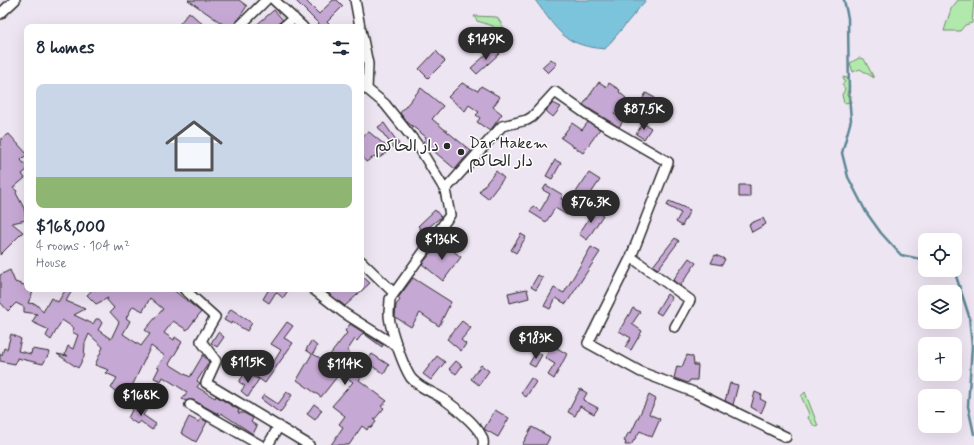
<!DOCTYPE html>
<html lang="en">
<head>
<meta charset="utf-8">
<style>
	:root { --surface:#fff; --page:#f6f6f7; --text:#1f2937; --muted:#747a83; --accent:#2b2b2b }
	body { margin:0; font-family:Mynerve,"Playpen Sans Arabic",sans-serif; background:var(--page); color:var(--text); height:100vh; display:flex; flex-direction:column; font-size:15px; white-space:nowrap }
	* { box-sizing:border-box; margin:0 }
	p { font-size:13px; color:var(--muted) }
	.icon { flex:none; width:22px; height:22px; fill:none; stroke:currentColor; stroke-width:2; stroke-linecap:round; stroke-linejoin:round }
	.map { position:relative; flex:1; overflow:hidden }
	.panel { position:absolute; left:24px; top:24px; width:340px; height:268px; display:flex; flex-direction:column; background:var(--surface); border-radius:8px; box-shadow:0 4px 16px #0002 }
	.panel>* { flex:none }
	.buttons { position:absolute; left:918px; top:233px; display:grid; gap:8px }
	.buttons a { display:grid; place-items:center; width:44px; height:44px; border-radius:8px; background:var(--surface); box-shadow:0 4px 16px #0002; font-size:20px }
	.price { position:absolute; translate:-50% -34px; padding:0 9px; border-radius:14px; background:var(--accent); color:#fff; font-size:13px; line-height:26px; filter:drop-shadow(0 1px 2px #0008) }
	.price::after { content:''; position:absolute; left:50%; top:24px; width:12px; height:9px; margin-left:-6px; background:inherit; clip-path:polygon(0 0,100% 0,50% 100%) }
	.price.active { background:#222; color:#fff }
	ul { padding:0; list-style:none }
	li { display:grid; align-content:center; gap:8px; height:212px; padding:0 12px }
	li span { display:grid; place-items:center; height:124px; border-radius:8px; color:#555 }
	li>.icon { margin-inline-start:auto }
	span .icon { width:72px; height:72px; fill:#fffc; stroke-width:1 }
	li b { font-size:17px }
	h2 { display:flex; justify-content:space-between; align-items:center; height:48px; padding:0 12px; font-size:17px }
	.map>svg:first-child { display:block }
	.green { fill:#b1e9ad; stroke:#6e8a6c }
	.water { fill:#7cc3dc; stroke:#5c8695 }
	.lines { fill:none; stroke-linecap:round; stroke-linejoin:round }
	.stream { stroke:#5c8695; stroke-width:2.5 }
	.building { fill:#c6a8d4; stroke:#2b2b2b; fill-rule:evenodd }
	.minor-casing { stroke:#2b2b2b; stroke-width:12 }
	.minor { stroke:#fff; stroke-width:9 }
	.poi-dot { fill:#2b2b2b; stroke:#fff; stroke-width:1.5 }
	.labels { text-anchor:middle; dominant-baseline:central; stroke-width:3; stroke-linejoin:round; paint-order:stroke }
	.poi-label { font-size:16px; fill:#2b2b2b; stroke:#fff; text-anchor:start }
</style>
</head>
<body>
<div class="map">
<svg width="974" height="445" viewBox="0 0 974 445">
	<rect width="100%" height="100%" fill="#eee5f2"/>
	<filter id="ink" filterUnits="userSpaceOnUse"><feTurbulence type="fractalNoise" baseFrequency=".025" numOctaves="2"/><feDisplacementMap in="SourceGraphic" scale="8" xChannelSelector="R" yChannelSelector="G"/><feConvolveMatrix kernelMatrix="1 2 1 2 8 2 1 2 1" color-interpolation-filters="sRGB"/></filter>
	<g filter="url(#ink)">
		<!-- green -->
		<path class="green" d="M958 0H974L972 23 965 25 960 31H944L951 9Z
			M474 16 497 17 504 28 496 30 493 26 477 21Z
			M859 58 864 59 874 78 860 69 853 72 850 63Z
			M843 77 847 78C853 91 847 86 847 96L851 95V102L844 103 842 95 845 89 842 84 845 82Z
			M805 392 818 426 815 427 808 418 809 414 801 396Z"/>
		<!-- water -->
		<path class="water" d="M535 0H646L605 49C563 45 559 32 535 0Z"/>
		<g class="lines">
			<!-- stream -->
			<path class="stream" d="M844 0 848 18 849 95 851 120 842 153 848 177 866 212 881 233 901 255 925 260
				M948 270 956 276 969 316 972 346 968 406 974 434"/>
		</g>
		<!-- building -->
		<path class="building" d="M188 0H239L247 6 233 27H227Z
			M295 0H305L319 14 333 0H337L343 6 327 22 332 27H322Z
			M274 10 283 20 275 27H254Z
			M189 12 206 27H177Z
			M495 47 500 53 477 74 471 68Z
			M436 51 445 61 428 78 419 69Z
			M551 59 557 64 548 73 542 67Z
			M599 82 607 87 609 83 620 90 619 92 626 98 614 114 624 120 619 127 583 105Z
			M462 83 478 91 481 86 500 97 493 107 502 114 490 131 477 122 480 118 476 115 479 112 469 105 465 111 448 97Z
			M421 88 443 106 432 119 471 151 455 169 423 142 426 137 407 122 400 113Z
			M646 93 655 98 646 113 637 108Z
			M553 103 561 107 553 117 546 111Z
			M588 122 600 129 583 153 561 138 572 123 582 130Z
			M384 123 399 144 394 148 378 127Z
			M643 123 651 128 644 139 636 134Z
			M369 132 391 150 379 158 377 155 366 162 361 155V137Z
			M9 134 27 154 21 160 27 167V170L22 174 25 178 13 188 17 191 16 193 24 208 26 220 12 223 23 232 0 255V140Z
			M555 160 561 163 552 179 546 176Z
			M496 171 504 178 488 199 479 192Z
			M589 173 600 180 585 202 579 198 581 195 576 192Z
			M546 185 563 195 561 199 572 205 567 215 555 208 546 222 530 212 533 206 540 211 550 194 543 190Z
			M739 185H750V197H739Z
			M669 201 690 210 682 226 676 222 681 213 667 206Z
			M595 209 603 215 587 240 579 234Z
			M435 210 441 217 423 232 418 226Z
			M763 218 766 224 752 232 749 224Z
			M521 234 526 237 516 253 511 250Z
			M675 238 679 241 658 269 653 266Z
			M441 241 461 257 443 281 422 264Z
			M591 247 600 252 566 304 556 298 550 309 544 306 554 288 564 293Z
			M715 255 725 259 722 265 711 263Z
			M689 258 696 263 680 286 673 280Z
			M10 270 15 282 27 286V289L33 292 28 303 36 304 43 312 51 298 58 302 66 289H73L66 301 85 309 74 315 93 324 96 319H99L102 323 98 330 111 339 119 322 110 312 114 308 107 300 108 298 96 304 87 295 93 289H172L201 312 187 330 173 321 164 333 174 340 175 337 182 342 169 364 190 377 203 355 209 362 197 381 200 383 197 387 215 398 216 396 239 410 238 413H244L253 418 251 422 257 426 253 434 221 413 220 415 193 400 186 401 182 399 187 392 163 377 161 381 154 378 159 368 157 367 165 356 151 346 126 399 111 388 117 378 106 373 109 370 95 365 103 347 89 334 85 343 84 357 78 368 57 354 68 356 65 354 68 346 73 349 78 335 72 332 74 328 62 320 51 340 46 336 49 330 32 322 37 314 24 312V307L16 303 8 311 0 302V275ZM150 298 163 309 145 330 150 334 141 346 123 334 130 321 126 318 133 306 143 311Z
			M361 275 370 283 345 306 323 289H361Z
			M538 275 543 278 536 290 531 287Z
			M413 278 451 302 439 326 420 313 411 327 395 317 396 305 400 300 398 298Z
			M269 289H289L283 298 276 292 269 303 263 299Z
			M527 289 529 298 510 303 508 293Z
			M667 294 672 298 661 315 656 312Z
			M633 308 640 312 632 324 642 331 631 350 625 347 631 338 619 331Z
			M231 309 252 323 247 331 232 322 231 324 224 320Z
			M462 321 471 328 461 340 466 344 461 351 447 339Z
			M287 322 293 326 284 338 293 343 265 383 248 371 259 354 273 363 281 350 271 344Z
			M350 324 383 345 382 347 363 333 357 341 355 339 347 351 368 367 359 380 387 401 381 406 384 408 374 420 376 422 371 428 369 426 367 430 362 426 349 445H331L343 427 339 424 345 416 332 406 353 382 340 373 321 397 297 380 312 354 306 350 311 341 317 346 313 354 325 361 347 333 345 331Z
			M218 332 224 337 217 347 211 343Z
			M11 334 21 339 18 351 31 354 32 349 50 352 43 364 17 358 15 364 0 361V354L2 355 4 348 7 349Z
			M552 345 567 354 554 379 548 375 555 364 545 358Z
			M536 352 542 355 535 367 529 364Z
			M372 354 389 365 384 374 366 362Z
			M687 355 693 357 694 365H698L697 380H690L688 383 674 378 677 366 682 367Z
			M437 356 445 362 431 380 423 374Z
			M456 361 462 366 456 374 449 369Z
			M481 365 489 371 479 385 471 379Z
			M244 374 259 379 248 397 241 391 245 386 239 382Z
			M531 378 536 382 526 397 521 393Z
			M730 383 738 385 733 405 725 401Z
			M580 389 587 393 583 400 598 408 594 414 580 406 575 416 568 412Z
			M287 392 292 395 280 413 261 399 264 395 278 404Z
			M755 392 762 395 760 399 766 402 761 413 751 407Z
			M649 395 656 399 649 414 660 419 652 437 640 431 631 445H625L626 442 624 441 629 432 631 433Z
			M314 404 322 410 315 420 307 414Z
			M141 405 147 409 143 415 156 424 152 430 140 421 137 424 128 418 133 408 137 411Z
			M495 410 509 418 498 437 484 429Z
			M189 417 199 422 201 418 207 422 196 442 181 433Z
			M532 427 550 437 546 445H522Z"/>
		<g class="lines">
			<!-- minor casing -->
			<g class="minor-casing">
				<path id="minor" d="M274 0 303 27
					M355 0 360 27
					M0 14 15 0
					M239 27 266 0
					M283 27 294 18
					M361 30 368 64 367 90
					M361 84 385 104 417 144 445 190 450 215 390 299C390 304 389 309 389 314 389 327 404 368 411 378 420 389 434 392 445 400 455 407 487 432 483 445
					M445 190 502 126 527 120 532 117 555 92 592 118 668 162 631 257 588 343 641 372 696 393 786 437
					M631 257 690 300 675 327
					M361 261 394 293
					M184 289 215 317 201 341 216 361 206 383 309 445
					M313 289 344 313 398 347
					M190 405 260 445
					M268 445 279 426"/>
			</g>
			<!-- minor -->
			<use href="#minor" class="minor"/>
		</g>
	</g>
	<!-- markers -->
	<g class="poi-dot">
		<circle cx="447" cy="146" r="4"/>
		<circle cx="461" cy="152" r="4"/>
	</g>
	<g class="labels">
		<!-- poi labels -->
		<g class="poi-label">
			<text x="469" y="143">Dar Hakem<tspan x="469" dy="18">دار الحاكم</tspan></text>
			<text x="439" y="146" text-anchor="end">دار الحاكم</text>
		</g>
	</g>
</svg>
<div class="buttons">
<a><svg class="icon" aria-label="locate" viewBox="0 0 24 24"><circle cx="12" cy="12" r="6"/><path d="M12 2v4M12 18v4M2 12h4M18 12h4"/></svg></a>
<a><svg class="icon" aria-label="layers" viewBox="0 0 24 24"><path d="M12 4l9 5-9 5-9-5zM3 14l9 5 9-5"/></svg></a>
<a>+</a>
<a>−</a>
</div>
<b class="price" style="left:486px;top:61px">$149K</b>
<b class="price" style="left:644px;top:131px">$87.5K</b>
<b class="price" style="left:591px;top:224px">$76.3K</b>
<b class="price" style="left:442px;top:261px">$136K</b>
<b class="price" style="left:536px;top:360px">$183K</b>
<b class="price" style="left:248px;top:384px">$115K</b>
<b class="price" style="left:345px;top:386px">$114K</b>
<b class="price active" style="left:141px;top:417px">$168K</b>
<section class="panel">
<h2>8 homes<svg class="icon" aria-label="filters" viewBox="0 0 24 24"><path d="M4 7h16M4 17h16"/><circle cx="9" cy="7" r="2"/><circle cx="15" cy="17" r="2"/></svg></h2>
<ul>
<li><span style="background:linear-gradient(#c9d6e8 75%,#8fb573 0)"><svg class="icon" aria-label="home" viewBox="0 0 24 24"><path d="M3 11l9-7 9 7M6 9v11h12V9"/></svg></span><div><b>$168,000</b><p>4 rooms · 104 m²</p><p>House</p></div></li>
</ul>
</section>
</div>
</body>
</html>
